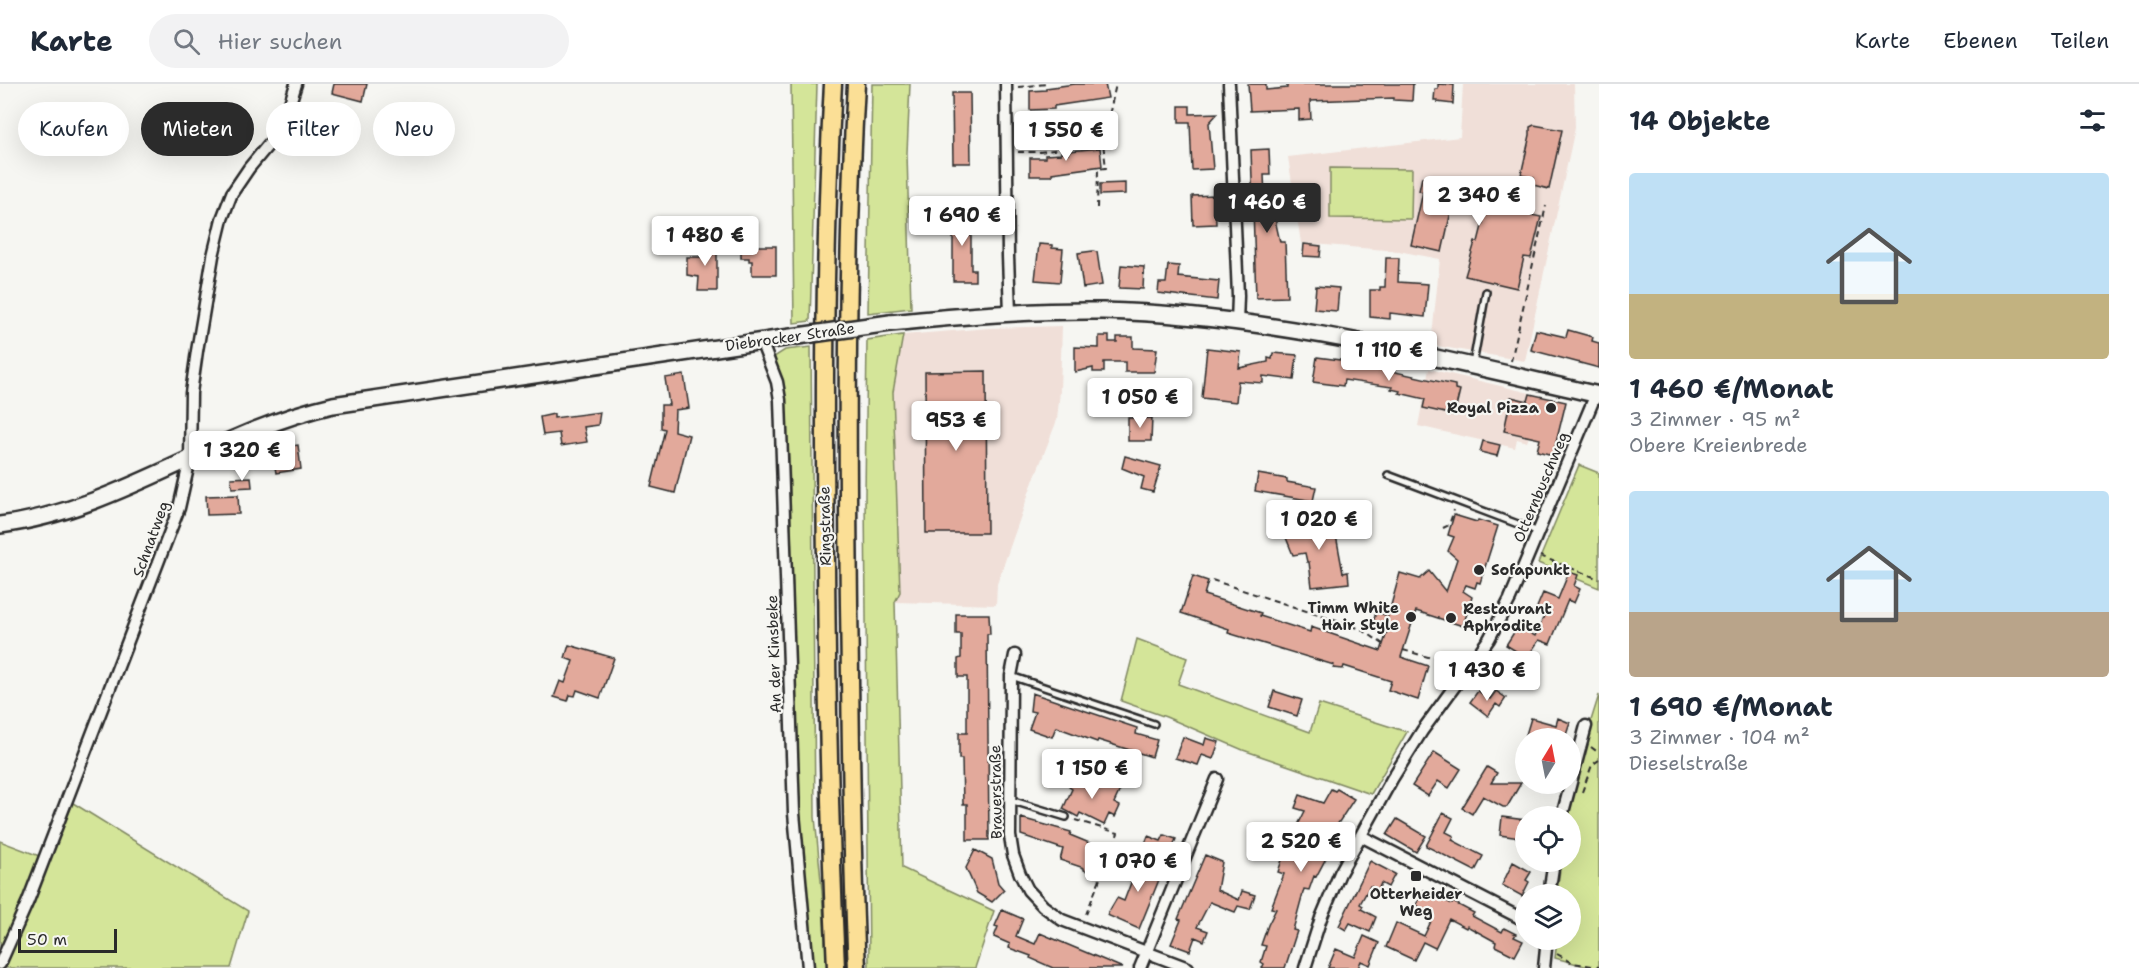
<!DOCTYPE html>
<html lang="de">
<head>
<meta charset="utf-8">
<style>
	:root { --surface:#fff; --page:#f2f2f3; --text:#1f2937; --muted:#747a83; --line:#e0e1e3; --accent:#2b2b2b }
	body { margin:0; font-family:"Shantell Sans",sans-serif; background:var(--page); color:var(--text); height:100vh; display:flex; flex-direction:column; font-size:22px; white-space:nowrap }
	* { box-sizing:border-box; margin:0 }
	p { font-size:20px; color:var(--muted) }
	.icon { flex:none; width:33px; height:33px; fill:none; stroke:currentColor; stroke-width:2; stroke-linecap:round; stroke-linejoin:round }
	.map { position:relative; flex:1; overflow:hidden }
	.panel { display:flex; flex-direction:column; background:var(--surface); width:540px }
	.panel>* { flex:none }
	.top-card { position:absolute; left:18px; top:18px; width:570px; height:54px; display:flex; gap:12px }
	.needle { width:39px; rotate:10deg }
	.tools { position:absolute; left:1515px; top:644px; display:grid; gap:12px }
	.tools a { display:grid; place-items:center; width:66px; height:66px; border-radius:50%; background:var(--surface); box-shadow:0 6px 24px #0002; font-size:30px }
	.scale { position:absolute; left:18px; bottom:15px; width:99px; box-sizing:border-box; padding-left:6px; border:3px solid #2b2b2b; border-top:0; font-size:16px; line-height:21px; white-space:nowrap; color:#2b2b2b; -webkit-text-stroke:4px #f6f6f2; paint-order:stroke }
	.price { position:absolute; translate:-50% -51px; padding:0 14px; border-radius:6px; background:#fff; color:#222; font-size:20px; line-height:39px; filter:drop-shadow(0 2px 3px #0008) }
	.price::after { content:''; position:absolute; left:50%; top:36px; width:18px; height:14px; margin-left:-9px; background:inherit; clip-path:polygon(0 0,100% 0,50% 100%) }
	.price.selected { background:var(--accent); color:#fff }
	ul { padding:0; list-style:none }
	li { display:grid; align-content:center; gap:12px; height:318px; padding:0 30px }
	li span { display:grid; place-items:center; height:186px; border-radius:6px; color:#555 }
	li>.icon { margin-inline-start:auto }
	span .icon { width:108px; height:108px; fill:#fffc; stroke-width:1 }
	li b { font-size:26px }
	h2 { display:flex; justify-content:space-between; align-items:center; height:72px; padding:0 30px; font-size:26px }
	.pill { padding:0 21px; border-radius:27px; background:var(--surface); box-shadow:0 6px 24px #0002; font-size:21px; line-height:54px }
	.pill.selected { background:var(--accent); color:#fff }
	header { display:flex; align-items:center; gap:36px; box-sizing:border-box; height:84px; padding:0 30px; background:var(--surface); border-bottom:2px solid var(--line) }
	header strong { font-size:28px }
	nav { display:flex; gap:33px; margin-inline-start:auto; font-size:21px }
	.search { width:420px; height:54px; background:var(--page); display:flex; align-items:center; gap:15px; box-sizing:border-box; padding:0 21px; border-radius:33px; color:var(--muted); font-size:22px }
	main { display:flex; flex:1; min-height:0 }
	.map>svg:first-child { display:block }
	.built { fill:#f0dfd8 }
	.green { fill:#d4e599; stroke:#808862; stroke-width:1.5 }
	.building { fill:#e2a99b; stroke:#2b2b2b; stroke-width:1.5 }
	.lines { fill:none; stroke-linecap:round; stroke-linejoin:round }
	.service-casing { stroke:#2b2b2b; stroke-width:10 }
	.minor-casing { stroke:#2b2b2b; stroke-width:15 }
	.secondary-casing { stroke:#2b2b2b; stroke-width:20 }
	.trunk-casing { stroke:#2b2b2b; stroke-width:21 }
	.path { stroke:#2b2b2b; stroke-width:2; stroke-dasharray:6 4.5; stroke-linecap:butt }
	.service { stroke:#f6f6f2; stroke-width:5 }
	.minor { stroke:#f6f6f2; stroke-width:10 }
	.secondary { stroke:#f6f6f2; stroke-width:15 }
	.trunk { stroke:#fbdf96; stroke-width:16 }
	.secondary-bridge-casing { stroke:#2b2b2b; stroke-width:20; stroke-linecap:butt }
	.secondary-bridge { stroke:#f6f6f2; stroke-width:15 }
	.poi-dot { fill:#2b2b2b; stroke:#f6f6f2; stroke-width:2 }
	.labels { text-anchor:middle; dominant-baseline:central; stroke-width:4.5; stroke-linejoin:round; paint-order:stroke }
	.street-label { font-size:15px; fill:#2b2b2b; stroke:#f6f6f2 }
	.poi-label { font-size:15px; font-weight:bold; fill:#2b2b2b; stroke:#f6f6f2; text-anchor:end }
</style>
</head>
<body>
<header>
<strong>Karte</strong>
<div class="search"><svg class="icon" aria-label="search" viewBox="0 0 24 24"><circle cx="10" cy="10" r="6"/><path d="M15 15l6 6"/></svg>Hier suchen</div>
<nav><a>Karte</a><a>Ebenen</a><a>Teilen</a></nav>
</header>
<main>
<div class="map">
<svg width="1599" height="884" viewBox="0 0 1599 884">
	<rect width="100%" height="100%" fill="#f6f6f2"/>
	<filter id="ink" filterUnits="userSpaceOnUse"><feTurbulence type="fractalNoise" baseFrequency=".0167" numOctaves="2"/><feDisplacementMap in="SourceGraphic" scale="12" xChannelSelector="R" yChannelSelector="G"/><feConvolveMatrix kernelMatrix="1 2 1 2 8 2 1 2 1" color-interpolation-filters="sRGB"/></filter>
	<g filter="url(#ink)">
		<!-- built -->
		<path class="built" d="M1463 0H1574L1575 44 1525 277 1431 261 1440 175 1398 167 1301 159 1288 73 1460 53Z
			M1062 242 1060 307 1057 336 1031 403 997 500 996 521 896 518 900 508 893 308 903 251 989 244Z
			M1429 285 1530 309 1528 317 1531 346 1527 358 1517 355 1515 364 1418 342Z"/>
		<!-- green -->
		<path class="green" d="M791 0H817L810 237 794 239Z
			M872 0H910L907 69 911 224 868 229Z
			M1330 84 1412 85 1411 135 1330 134Z
			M903 251 893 308 900 508 895 518 902 784 994 827 975 884H869L865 412 867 256Z
			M811 263 815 733 822 807 827 884H813L799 724 789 374 782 296 774 273 785 266Z
			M1579 381 1599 389V504L1538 479Z
			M1137 555 1187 574 1178 600 1310 648 1319 620 1407 648 1371 710 1243 666 1166 633 1121 617Z
			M1599 611V884H1592L1555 874 1557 855H1570V810H1557L1561 777H1570V732H1568L1589 643Z
			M73 719 248 827 231 884H0V757L42 773 61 738 63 743Z"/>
		<!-- building -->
		<path class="building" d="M334 0H367L363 17 332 9Z
			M1075 0H1105L1108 14 1054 22V25L1030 26V7L1046 6V4Z
			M1248 0H1266V6L1287 4V0H1413L1412 17 1394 16V14L1310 17 1311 35 1299 36V25L1250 27Z
			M1438 0 1454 1 1453 20 1437 18V16H1434L1435 5H1438Z
			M952 9H970L971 79H953Z
			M1179 22H1190V30L1218 29 1209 39 1213 85 1192 86 1190 38H1179Z
			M1534 41 1562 46 1549 105 1533 101 1534 94 1521 91 1530 51V43Z
			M1100 64 1102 82 1052 89V92H1030V74H1045V71L1061 70V68L1068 70 1069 67Z
			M1269 65 1270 91H1264L1265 112 1275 111 1276 140 1280 158H1285L1287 213 1256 214 1251 66Z
			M1422 93 1438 97 1439 93 1449 95V94L1462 93 1470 97 1504 105 1502 113 1525 119 1522 129 1541 133 1531 174 1524 173 1517 204 1465 192 1475 158H1478L1485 130 1452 123 1442 168 1411 161 1423 108 1419 107Z
			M1125 99V110L1100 111V100Z
			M1215 111 1216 140 1193 141 1192 112Z
			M971 126V186H975V197H953V127Z
			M706 154H717V207H698L699 193 687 191V173H706Z
			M1039 160 1052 161V164L1063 165 1060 198 1035 196Z
			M1304 160 1321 162 1320 173 1303 172Z
			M741 162H776V191H752V177H749V174H741Z
			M1093 167 1097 168 1102 201 1083 204 1078 169Z
			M1386 174H1399L1398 198 1428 200 1425 233 1390 229V235L1370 233V206H1380V203H1385Z
			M1121 181 1144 183 1143 205 1119 204Z
			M1168 181 1179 182 1178 193 1219 197 1217 216 1158 209 1159 199H1166Z
			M1316 202 1339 204 1337 227 1314 225Z
			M1536 246 1566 253 1568 246 1593 253 1592 257 1599 259V284L1531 266Z
			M1099 252H1109V258H1117V253H1133V264L1157 265 1154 288H1125V278H1104V288H1093V284L1075 288V263L1099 264Z
			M1207 264 1241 268 1239 284 1268 278V274L1272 275 1273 269 1297 271 1294 296 1263 292V299L1238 297 1236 318 1202 314Z
			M1317 273 1378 281 1377 284 1455 301V305L1460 306 1454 331 1423 324 1425 315 1399 309 1400 307 1391 305 1392 303 1344 296 1343 302 1313 298Z
			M986 287 987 449H926L925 288Z
			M684 291 689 324 675 326 674 347 689 351 675 409 651 403 665 345 661 344V321H669L665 294Z
			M1530 310 1566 318 1553 371 1537 367 1540 355 1504 347 1511 313 1528 317Z
			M600 328 598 341 584 343 587 358 561 362 559 349 543 351 540 333 554 330V334Z
			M1128 334H1152L1151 357H1128Z
			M1483 357 1500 361 1497 372 1480 368Z
			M298 361 301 385 276 389 272 365Z
			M1125 372 1161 382 1153 408 1141 405 1144 393 1122 384Z
			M1258 390 1287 395V398L1316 403 1313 417 1255 407Z
			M251 393 252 403 232 404 231 394Z
			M238 411 239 430 207 431 206 412Z
			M1454 431 1477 438 1478 436 1498 442 1480 499 1477 498 1475 504 1466 501 1463 507 1472 513 1463 542 1416 527 1401 573 1428 582 1418 616 1388 606 1391 597 1344 582 1343 585 1333 584 1334 581 1228 549 1229 545 1181 529 1193 492 1208 497 1204 511 1261 529 1260 532 1310 548 1311 543 1381 567 1387 548 1372 543 1376 528 1388 532 1400 489 1420 495 1429 487 1446 508 1457 475 1448 467 1454 453 1448 451Z
			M1333 435 1343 489 1348 488 1349 499 1312 503 1309 478H1307L1305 469 1293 471 1285 451 1289 444 1296 440Z
			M1569 488 1578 491 1574 502 1580 505 1574 519 1568 516 1550 560 1539 556 1527 574 1506 561 1518 542 1535 552 1544 532 1535 528 1543 509 1558 515Z
			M956 530H989L990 550H987L989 756H967V720H963L962 675H959V649H967V593H958V575L961 574V550H956Z
			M569 561 614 574 600 614 577 606 575 612 570 611 568 617 554 613 560 597 565 599 573 577 565 574Z
			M1274 607 1302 616 1297 632 1269 623Z
			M1478 607 1490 615 1496 607 1506 614 1500 623 1496 620 1488 632 1470 618Z
			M1032 609 1137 644 1136 650 1157 656 1152 673 1098 656 1097 658 1056 643 1052 653 1029 645 1035 628 1030 627Z
			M1531 634 1556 641 1558 634 1570 639 1565 654H1525Z
			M1183 653 1204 661 1206 654 1219 658 1213 675 1202 671 1198 681 1175 674Z
			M1434 668 1461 685 1449 704 1438 697 1428 712 1412 702Z
			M1487 683 1497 689 1491 699H1521L1507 723H1503L1483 712 1472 730 1462 724Z
			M1076 689 1100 701 1102 698 1120 706 1114 719 1120 722 1115 733 1109 730 1104 741 1080 729 1078 733 1063 725 1072 705 1069 703Z
			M1331 705 1335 707 1337 705 1354 715 1335 744 1337 749 1331 750 1320 771 1326 774 1316 793 1314 792 1309 806 1304 805 1293 846 1297 847 1285 884H1262L1264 880 1261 878 1266 862 1261 861 1268 841 1276 825 1271 824 1284 790 1278 788 1284 770 1287 771 1289 768 1298 773 1309 752 1296 745 1305 727 1295 724 1300 711 1323 719Z
			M1443 729 1453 734 1446 748 1454 752 1452 756 1483 772 1475 787 1426 762Z
			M1502 733 1526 736V755L1500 751Z
			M1021 734 1071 748 1070 751 1104 765 1096 790 1084 786V784L1060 776 1063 765 1021 751Z
			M1397 735 1426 752 1416 768 1387 751Z
			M1164 751 1176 755 1166 779 1143 765 1148 752 1161 757Z
			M975 766 992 775 998 799 1004 806 992 818 977 809 966 784Z
			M1205 771 1222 778 1217 806 1239 816 1242 807 1255 811 1250 825 1238 822 1235 828 1210 818 1197 843 1208 847 1204 857 1195 853 1190 867 1171 860 1181 836 1178 835Z
			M1139 774 1165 781 1139 845 1107 831 1117 814 1124 817 1132 796 1127 792 1134 775 1138 777Z
			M1370 777 1395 790 1388 803 1381 799 1378 806 1370 802 1360 820 1363 822 1361 825 1376 833 1370 848 1350 839 1346 846 1339 842Z
			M1513 778 1531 788 1526 796 1529 798 1522 812 1502 801Z
			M1424 806 1452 820 1453 818 1474 829 1472 832 1502 848 1504 844 1516 850 1514 853 1523 857 1515 872 1495 862 1496 858 1467 842 1466 844 1449 835 1435 864 1423 858 1414 876 1386 863 1396 839 1424 852 1434 831 1416 821Z
			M1002 826 1023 835 1016 852 1035 860 1040 849 1123 884H1053L1030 874 1031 872 1009 864 1010 860 994 853 998 843 995 842Z
			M1364 852 1379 859 1370 881 1361 877 1358 884H1328L1336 865 1355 873Z"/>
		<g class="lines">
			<!-- service casing -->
			<g class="service-casing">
				<path id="service" d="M1473 280 1486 208
					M1388 391 1539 448
					M1011 592 1154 640
					M1010 716 1066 733"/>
			</g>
			<!-- minor casing -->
			<g class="minor-casing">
				<path id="minor" d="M1006 0 1008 172 1010 229
					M1229 0 1238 212 1237 239
					M761 257 777 298 780 316 794 729 808 884
					M1015 571 1011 592 1010 752 1013 771 1020 790 1028 806 1043 822 1062 836 1188 884
					M1562 732 1586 642
					M1361 752 1526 837
					M1549 810 1554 777
					M0 880 28 817 179 424 190 375 191 309 197 267 213 172 222 135 232 109 249 84 278 49 286 32 296 0
					M1140 884 1217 695
					M1305 884 1321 834 1340 789 1392 695 1422 647 1489 555 1510 515 1596 310
					M1544 884 1547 855"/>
			</g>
			<!-- secondary casing -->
			<g class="secondary-casing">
				<path id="secondary" d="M890 239C961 232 1032 226 1103 227 1271 231 1436 274 1599 311
					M0 441C119 426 217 347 333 321L784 254"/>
			</g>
			<!-- trunk casing -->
			<g class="trunk-casing">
				<path id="trunk" d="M833 0C824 160 824 320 826 481 827 615 830 750 836 884
					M856 0C846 174 847 348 849 521 851 642 851 763 857 884"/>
			</g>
			<!-- path -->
			<path class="path" d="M1018 3 1047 0
				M1018 68H1039L1103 59 1116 0
				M1097 124 1098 85 1106 84 1103 59
				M1511 277 1546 122
				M1443 444 1449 441 1454 426
				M1540 472 1599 495
				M1212 496 1361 545 1383 560
				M1403 566 1457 581
				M1591 663 1599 669
				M1582 708 1592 681 1599 676
				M1075 736 1118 749 1085 833
				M1570 749 1574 737
				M1557 870 1573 879 1599 883"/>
			<!-- service -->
			<use href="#service" class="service"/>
			<!-- minor -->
			<use href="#minor" class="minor"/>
			<!-- secondary -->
			<use href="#secondary" class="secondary"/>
			<!-- trunk -->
			<use href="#trunk" class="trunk"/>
			<!-- secondary-bridge casing -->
			<g class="secondary-bridge-casing">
				<path id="secondary-bridge" d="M784 254 890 239"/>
			</g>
			<!-- secondary-bridge -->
			<use href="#secondary-bridge" class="secondary-bridge"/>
		</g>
	</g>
	<!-- markers -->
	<g class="poi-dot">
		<circle cx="1551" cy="324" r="6"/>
		<circle cx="1479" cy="486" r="6"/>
		<circle cx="1411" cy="533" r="6"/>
		<circle cx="1451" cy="534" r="6"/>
		<rect x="1410" y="786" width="12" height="12" rx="3"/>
	</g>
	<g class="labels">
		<!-- street labels -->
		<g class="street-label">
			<text transform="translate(790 253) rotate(-8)">Diebrocker Straße</text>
			<text transform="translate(1541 403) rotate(-67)">Otternbuschweg</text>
			<text transform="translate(825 442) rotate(-91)">Ringstraße</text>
			<text transform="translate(151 455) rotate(-70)">Schnatweg</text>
			<text transform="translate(774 570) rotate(-92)">An der Kinsbeke</text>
			<text transform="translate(996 708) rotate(-91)">Brauerstraße</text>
		</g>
		<!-- poi labels -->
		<g class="poi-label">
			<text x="1539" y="324">Royal Pizza</text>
			<text x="1491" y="486" text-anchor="start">Sofapunkt</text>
			<text x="1399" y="524">Timm White<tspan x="1399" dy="17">Hair Style</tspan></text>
			<text x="1463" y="525" text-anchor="start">Restaurant<tspan x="1463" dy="17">Aphrodite</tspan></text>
			<text x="1416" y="810" text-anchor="middle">Otterheider<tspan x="1416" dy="17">Weg</tspan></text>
		</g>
	</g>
</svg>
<div class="tools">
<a><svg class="needle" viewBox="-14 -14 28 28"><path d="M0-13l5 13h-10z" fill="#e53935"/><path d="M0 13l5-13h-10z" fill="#747a83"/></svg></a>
<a><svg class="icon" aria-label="locate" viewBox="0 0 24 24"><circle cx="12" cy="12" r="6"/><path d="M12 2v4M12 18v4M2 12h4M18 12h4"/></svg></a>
<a><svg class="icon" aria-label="layers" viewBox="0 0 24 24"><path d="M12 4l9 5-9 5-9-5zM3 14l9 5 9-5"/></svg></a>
</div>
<div class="scale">50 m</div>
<b class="price" style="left:1066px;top:78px">1 550 €</b>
<b class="price" style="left:1479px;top:143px">2 340 €</b>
<b class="price selected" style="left:1267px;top:150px">1 460 €</b>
<b class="price" style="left:962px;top:163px">1 690 €</b>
<b class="price" style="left:705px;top:183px">1 480 €</b>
<b class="price" style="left:1389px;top:298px">1 110 €</b>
<b class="price" style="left:1140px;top:345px">1 050 €</b>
<b class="price" style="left:956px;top:368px">953 €</b>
<b class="price" style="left:242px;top:398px">1 320 €</b>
<b class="price" style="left:1319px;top:467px">1 020 €</b>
<b class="price" style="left:1487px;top:618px">1 430 €</b>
<b class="price" style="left:1092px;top:716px">1 150 €</b>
<b class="price" style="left:1301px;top:789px">2 520 €</b>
<b class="price" style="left:1138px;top:809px">1 070 €</b>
<div class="top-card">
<a class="pill">Kaufen</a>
<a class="pill selected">Mieten</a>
<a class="pill">Filter</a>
<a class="pill">Neu</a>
</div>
</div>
<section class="panel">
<h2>14 Objekte<svg class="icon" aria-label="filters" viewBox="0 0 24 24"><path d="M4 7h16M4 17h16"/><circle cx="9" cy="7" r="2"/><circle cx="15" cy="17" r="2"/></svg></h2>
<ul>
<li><span style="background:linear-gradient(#bfe0f5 65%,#c2b280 0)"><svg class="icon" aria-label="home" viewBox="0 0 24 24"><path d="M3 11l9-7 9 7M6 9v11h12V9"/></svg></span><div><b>1 460 €/Monat</b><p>3 Zimmer · 95 m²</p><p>Obere Kreienbrede</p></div></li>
<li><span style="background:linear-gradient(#bfe0f5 65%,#b9a48a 0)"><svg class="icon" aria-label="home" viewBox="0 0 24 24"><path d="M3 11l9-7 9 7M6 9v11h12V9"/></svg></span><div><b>1 690 €/Monat</b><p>3 Zimmer · 104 m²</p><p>Dieselstraße</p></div></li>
</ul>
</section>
</main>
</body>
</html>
